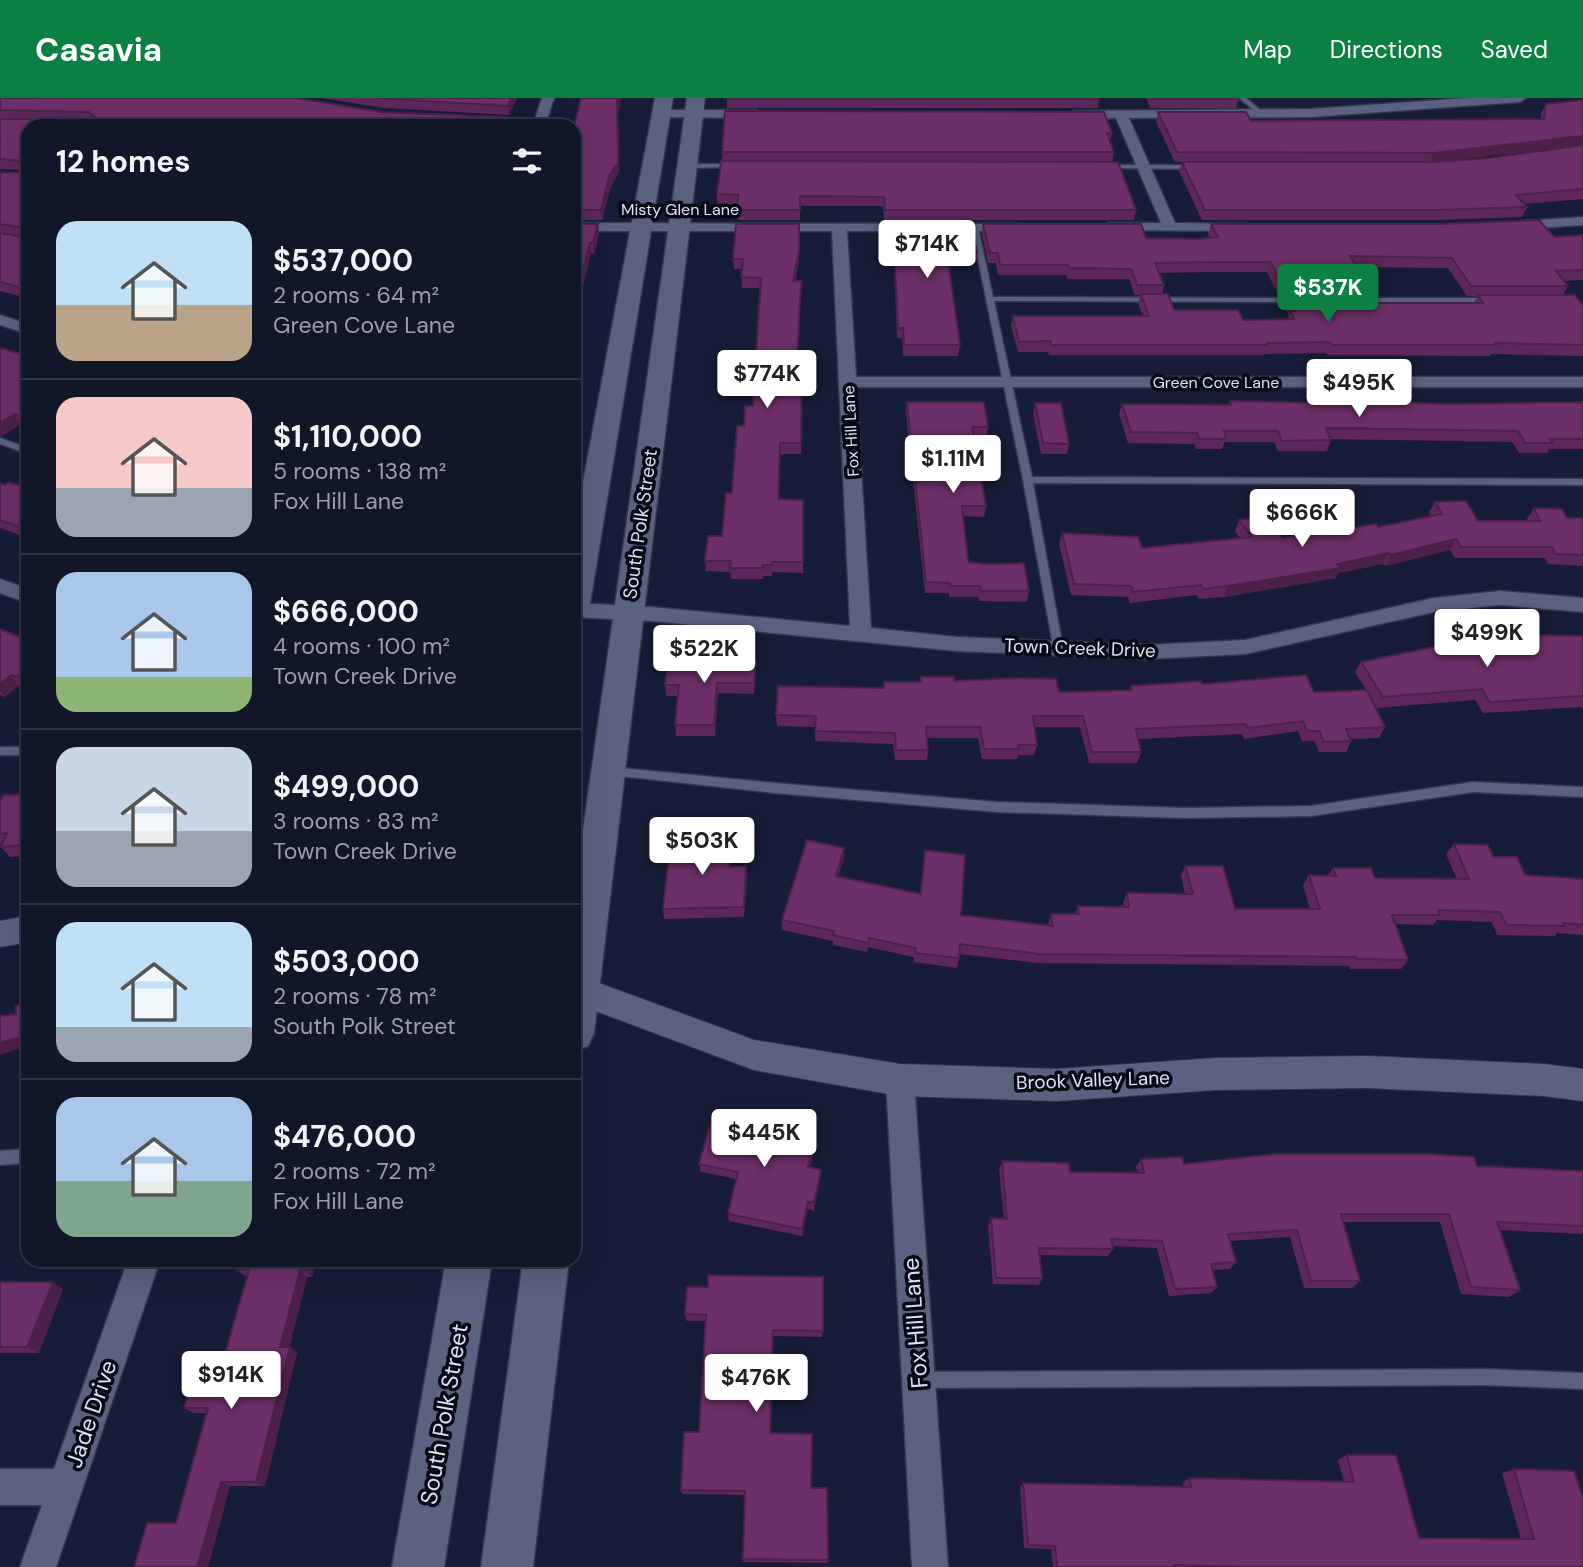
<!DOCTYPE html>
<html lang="en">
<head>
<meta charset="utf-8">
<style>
	:root { --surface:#121629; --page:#1f2335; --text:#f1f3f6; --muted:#9c9fa8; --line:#313546; --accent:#0b8043 }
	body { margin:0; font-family:"DM Sans",sans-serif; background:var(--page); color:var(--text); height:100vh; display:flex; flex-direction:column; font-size:26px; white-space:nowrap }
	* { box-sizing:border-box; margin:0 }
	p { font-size:23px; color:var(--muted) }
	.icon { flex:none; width:38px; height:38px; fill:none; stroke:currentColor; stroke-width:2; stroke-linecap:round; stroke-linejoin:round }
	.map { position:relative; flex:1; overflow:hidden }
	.panel { position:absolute; left:21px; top:21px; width:560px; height:1148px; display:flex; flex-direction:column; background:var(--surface); border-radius:21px; box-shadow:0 7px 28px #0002,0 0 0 2px var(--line) }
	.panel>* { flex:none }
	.price { position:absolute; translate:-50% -60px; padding:0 16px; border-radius:7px; background:#fff; color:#222; font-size:23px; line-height:46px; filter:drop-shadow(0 2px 4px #0008) }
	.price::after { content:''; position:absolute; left:50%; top:42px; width:21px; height:16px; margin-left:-10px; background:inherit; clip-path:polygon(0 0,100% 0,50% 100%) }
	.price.on { background:var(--accent); color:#fff }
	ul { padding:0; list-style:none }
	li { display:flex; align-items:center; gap:21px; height:175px; padding:0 35px }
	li+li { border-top:2px solid var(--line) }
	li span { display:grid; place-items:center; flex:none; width:196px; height:140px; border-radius:21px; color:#555 }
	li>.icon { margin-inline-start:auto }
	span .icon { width:84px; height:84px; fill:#fffc; stroke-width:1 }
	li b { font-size:30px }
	h2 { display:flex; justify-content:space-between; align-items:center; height:84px; padding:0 35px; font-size:30px }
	header { display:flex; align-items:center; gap:42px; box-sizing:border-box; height:98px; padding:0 35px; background:var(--accent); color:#fff }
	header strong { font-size:33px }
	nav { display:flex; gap:38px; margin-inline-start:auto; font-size:24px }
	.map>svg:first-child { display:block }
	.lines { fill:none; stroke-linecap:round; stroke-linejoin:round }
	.service-casing { stroke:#35374d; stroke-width:3 }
	.minor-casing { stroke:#35374d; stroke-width:3 }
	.tertiary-casing { stroke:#35374d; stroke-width:2 }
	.secondary-casing { stroke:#35374d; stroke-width:3 }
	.service { fill:#5a6280; fill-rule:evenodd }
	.minor { fill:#5a6280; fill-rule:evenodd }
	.tertiary { fill:#5a6280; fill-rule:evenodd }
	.secondary { fill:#5a6280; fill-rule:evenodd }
	.wall { fill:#5d2859; fill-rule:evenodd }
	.shaded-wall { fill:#4c2148 }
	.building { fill:#6c2f67; stroke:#4c2148; stroke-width:2 }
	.labels { text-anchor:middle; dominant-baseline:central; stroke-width:7; stroke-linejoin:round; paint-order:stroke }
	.far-street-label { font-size:16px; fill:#dde1f3; stroke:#070914 }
	.street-label { font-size:19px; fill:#dde1f3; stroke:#070914 }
	.near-street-label { font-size:23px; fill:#dde1f3; stroke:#070914 }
</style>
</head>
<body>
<header>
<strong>Casavia</strong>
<nav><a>Map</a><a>Directions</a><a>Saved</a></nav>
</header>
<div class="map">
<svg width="1583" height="1469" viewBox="0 0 1583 1469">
	<rect width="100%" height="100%" fill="#181d37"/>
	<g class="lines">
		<!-- service casing -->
		<g class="service-casing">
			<path id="service" d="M1239 0H1246L1266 17 1261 18Z
				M737 66 739 67V69L687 70 684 68 687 66Z
				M1105 67H1195L1198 69 1195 71 1103 70V68Z
				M971 127 978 129 993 199 1298 200 1302 202 1298 204 994 203 1032 379 1583 381V387L1033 385 1063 550 1058 554 1054 553 1023 382Z
				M1356 200H1491L1495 202 1491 204H1359L1355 202Z
				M0 340 28 350V356L0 346Z
				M0 649H28V657H0Z
				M611 669 775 685 997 704 1186 710 1311 708 1473 684 1583 689V699L1473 694 1311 718 1186 720 997 714 775 695 611 677 605 673Z
				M28 1051V1065L0 1067V1053Z
				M1485 1271 1583 1275V1291L1485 1287 919 1290 913 1288 911 1282 913 1276 919 1274Z"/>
		</g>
		<!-- minor casing -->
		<g class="minor-casing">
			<path id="minor" d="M542 0H554L545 28 471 27 465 23 471 19 535 21Z
				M1468 0H1526L1520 4 1311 19 1129 20 1175 125 1248 126 1250 129 1243 133 1103 132 1101 129 1108 125H1161L1116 20 1073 21 1067 17 1073 13 1311 11Z
				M661 12H757L763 16 757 20 657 19V13Z
				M1583 119V127L1510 132 1503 128 1510 124Z
				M574 125 1021 126 1023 129 1016 133H847L856 279H1583V289H856L871 530 957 539 1146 547 1245 542 1434 500 1500 493 1583 500V514L1500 507 1434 514 1245 556 1146 561 957 553 651 523 574 519V505L651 509 850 528 832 133H574Z
				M0 217 28 226V236L0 227Z
				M0 481 28 491V505L0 495Z
				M900 969 910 973 914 982 948 1469H912L886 982 890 973Z
				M128 1162H160L56 1469H20L42 1407H0V1371H54Z"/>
		</g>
		<!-- tertiary casing -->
		<g class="tertiary-casing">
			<path id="tertiary" d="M28 818V844L0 849V823Z
				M574 876 754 942 900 966 1057 971 1216 960 1367 958 1544 966 1583 971V1003L1544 998 1367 990 1216 992 1057 1003 900 998 754 972 574 905Z"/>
		</g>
		<!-- secondary casing -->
		<g class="secondary-casing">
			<path id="secondary" d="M655 0H673L589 511 585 518 574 521V432Z
				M687 0H705L594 935 588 948 574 953V795Z
				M446 1162H492L444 1469H392Z
				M523 1162H569L533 1469H481Z"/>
		</g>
		<!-- service -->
		<use href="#service" class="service"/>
		<!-- minor -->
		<use href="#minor" class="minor"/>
		<!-- tertiary -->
		<use href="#tertiary" class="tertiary"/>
		<!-- secondary -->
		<use href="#secondary" class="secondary"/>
	</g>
	<!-- wall -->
	<path class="wall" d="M0 0 502 19 503 28H28V200L0 193V74L25 75V72L0 71Z
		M321 0H517L509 17 385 10Z
		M581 0H621L618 14 619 74 611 88 602 122H574V28Z
		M1146 0H1238L1239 1 1236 10H1150Z
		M727 1H1099L1098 10H727Z
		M1583 2V101L1524 106 1527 109 1522 119 1436 122H1202L1179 73 1182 64H1175L1156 24 1158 14 1251 23 1541 21V15L1546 6ZM1565 49 1489 60 1434 64Z
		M1112 35 1110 43 1114 54 1112 64 1136 112 1134 122H884L883 108H800V122H738V107L717 106V96L722 63V54Z
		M574 126H598L599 136 594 156 591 155 580 199 581 205 578 218H579L581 228 574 255Z
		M887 126 977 155 976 165H948L960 247 958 258H903L902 240H897L894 162H889L886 136Z
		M983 126 1146 140H1210L1208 136 1211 126 1554 139 1583 137V182L1563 183 1568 188 1563 197 1583 208V258L1491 256 1490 258 1328 257 1326 255 1265 256 1264 257H1049L1048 254H1018L1011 228 1013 218H1143L1138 206 1140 197H1135L1129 181H1067L1066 177H998L996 165H988L982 136ZM1356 169 1448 170 1467 198H1477L1474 205H1378L1364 197 1367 187ZM1213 174H1267L1278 197H1286L1283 207 1289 218 1288 221 1243 222 1174 212 1162 196 1164 187 1159 175Z
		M733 161 799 163 795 183 798 263H802L801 356H780L779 401 803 402V475L772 474V478H763V481H731L730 474 706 473 705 463 722 438 732 395 744 328 753 308 760 190H742V171H734Z
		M28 258V329L21 326 0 339Z
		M1230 303 1374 306 1376 303 1447 306 1583 304V351H1549L1547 355H1519L1512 344 1331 341V342L1327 353H1278L1274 344H1225L1222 351H1196L1194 346 1128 345 1119 316 1122 306 1228 307Z
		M907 304 988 329 986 340H974L986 408 984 419 963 418 968 461 969 464 1029 493 1027 504 979 503 978 499H949V495H925L906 315Z
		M1035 305 1069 346 1067 356H1041L1033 315Z
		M0 385 5 387 28 390V440L0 430Z
		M1435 404 1478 423H1528L1527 421 1534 410 1567 420H1583V468L1548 466 1545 460H1455L1450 452 1385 468 1383 466 1338 475 1336 480 1224 499 1199 501 1197 497 1130 505 1128 499 1071 497 1059 446 1062 435 1142 450 1240 440 1235 433 1239 422 1282 440 1378 429 1431 418 1429 414Z
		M0 531 28 542V590L18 588 5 599 0 597Z
		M1583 538V611L1582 609 1483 615 1475 602 1377 610 1368 596 1385 629 1379 640 1350 641 1351 643 1346 654H1319L1314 643H1302L1298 633 1244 641 1242 636 1138 641 1141 654 1137 665H1089L1080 629H1034L1037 647 1034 657H1018L1017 661H982L978 640H927L928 652 927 662H895L893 646 815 643V629L777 628 776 617 883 590 884 584H920L921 579 1059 594 1130 592 1131 588 1203 586 1314 594 1366 592 1355 574 1361 564 1449 546 1452 543Z
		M756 562 754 596 718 595 715 638H676L675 627 678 598H666L665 587Z
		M28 696V758L10 759 1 749 2 746H0V704Z
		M1454 746 1493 759 1525 777 1583 781V837L1557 835 1555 838 1497 837 1492 824 1437 822 1433 827 1395 826 1408 862 1401 871H1350L1349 868 1037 865 960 856 957 870 914 864V859L868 849 867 854 833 847V843L782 832V822L844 760 838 779 920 796 925 752 961 817 1048 827 1051 816H1075L1078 808 1124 809 1123 805 1127 795 1185 796 1181 778 1185 768 1235 811H1310L1303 787 1309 777H1328L1333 770 1375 780 1457 781 1446 756Z
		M709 749 708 756 731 768 747 778 744 819 664 821 663 811Z
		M815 1038V1046L810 1070 821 1072 820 1080 814 1113 808 1111 802 1138 729 1123 728 1116 737 1081 701 1074 699 1066Z
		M1141 1061 1184 1066 1477 1068 1583 1073V1136L1500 1132 1520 1192 1509 1199 1461 1196 1440 1124H1343L1360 1183 1352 1190H1304L1290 1139 1230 1143 1236 1164 1230 1171 1213 1172 1217 1189 1211 1195 1169 1198 1157 1150 1112 1148 1113 1151 1108 1158 1040 1157 1042 1180 1039 1187 993 1186 988 1128 991 1120 1004 1121 999 1071 1002 1063 1070 1074 1138 1075 1136 1069Z
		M316 1162 312 1179H307L289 1249 297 1255 265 1388H230L208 1469H134L176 1425 207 1315H194L184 1310 222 1266 247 1178H245L237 1172Z
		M0 1184 63 1191 39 1255H0Z
		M687 1189 823 1233 822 1239 773 1238 771 1335 811 1390 828 1462 827 1465 743 1464 745 1397 682 1396 681 1392 699 1334 706 1223H687L685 1216Z
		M1347 1357 1419 1440 1521 1441 1502 1375 1514 1371 1583 1469H1053L1051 1451 1024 1450 1020 1389 1023 1385 1184 1389 1183 1384 1190 1380 1344 1384 1338 1362Z"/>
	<!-- shaded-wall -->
	<path class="shaded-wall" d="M511 0H517L509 17 508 8Z
		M618 0H621L618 14 619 74 611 88 602 122 601 112Z
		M502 19 503 28H497Z
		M1583 38V47L1430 64 1434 55Z
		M598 126 599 136 594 156 593 145Z
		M799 126V163L793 193V183Z
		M590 145 591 155 580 199 581 205 575 228 574 216 577 195Z
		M579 218 581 228 574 255V239Z
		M15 316 21 326 0 339V325Z
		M1456 441 1450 452 1385 468 1391 457Z
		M1388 455 1383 466 1338 475 1336 480 1224 499 1228 488Z
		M11 577 18 588 5 599 0 593V586Z
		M717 585 718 595 715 638 714 627Z
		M844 750V760L836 788V778Z
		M746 768 747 778 744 819V809Z
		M28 937V948L0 957V945Z
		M815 1038V1046L808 1077V1069Z
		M821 1072 820 1080 814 1113V1105Z
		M808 1104V1111L802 1138V1131Z
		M308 1162H316L312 1179 305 1172Z
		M300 1172 307 1179 288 1255 280 1249Z
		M53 1184 63 1191 39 1255 27 1249Z
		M290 1249 297 1255 265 1388 256 1384Z
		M221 1384 230 1388 208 1469H197Z"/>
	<!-- building -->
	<path class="building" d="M0 0H296L382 14 502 19 497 28H28V191L0 184V135L22 139 26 136 25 130 0 126V74L25 75 23 63 0 61V21H91L94 18 89 14 0 12Z
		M376 0H511L508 8Z
		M581 0H618L617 4 618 64 609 78 601 112H574V28Z
		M727 0H1099V1H727Z
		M1152 0H1238L1239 1H1152Z
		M1583 2V38L1434 55 1177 54 1158 14H1246L1251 23 1544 21 1546 6Z
		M725 13 1104 14 1112 35H1107L1114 54H722Z
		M1583 47V91L1516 97 1527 109 1440 112H1205L1182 64H1434L1489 60Z
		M721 63 1118 64 1136 112H885L884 99 800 98V112H737L738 97 717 96Z
		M1539 122 1554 139 1583 137V172L1556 173 1568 188H1471L1452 160 1350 158 1367 187H1282L1271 164H1216L1155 165 1164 187H1137L1131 171 1069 170 1068 167H1000L998 155H990L983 126H1141L1146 140 1198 141 1218 139 1211 126H1440Z
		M574 126H598L593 145H590L577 195H579L574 216Z
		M736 126H799V153L793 183H801L797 263H802L801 345H780L778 401 803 402V464H772V467H763V470H730L731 463H705L708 438H722L726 395H732L737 328H744L745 308H753L761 180 741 179 743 161H733Z
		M887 126H971L977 155H947L960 247H904L903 230H898L894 152H889Z
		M1141 196H1168L1174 212H1238L1243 222 1294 221 1290 213H1295L1286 196 1373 197 1378 205H1483L1478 197H1575L1583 208V247L1495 245 1496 247H1332L1330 244 1267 245 1268 247H1051L1050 243 1019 244 1013 218H1149Z
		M574 218H579L574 239Z
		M0 250 28 258V262L23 264 28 266V321L15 316 0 325Z
		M1230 303 1378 306 1376 303 1447 306 1583 304V341H1550L1553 345H1525L1518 333 1326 330 1331 342 1282 343 1278 333H1224L1226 341H1199L1197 335 1131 334 1122 306 1231 307Z
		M907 304H984L988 329H972L986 408H962L968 461 969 464 989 466 1024 465 1029 493H981L980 488H951L950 485 926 484Z
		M1035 305H1061L1069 346 1043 345Z
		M9 384 28 390V432L0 422V385L5 387Z
		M1466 403 1478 423H1540L1534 410 1562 411 1567 420H1583V457L1555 456 1552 449H1461L1456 441 1391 457 1388 455 1337 466 1341 470 1228 488 1203 491 1201 487 1133 494 1131 488 1074 486 1062 435 1138 439 1142 450 1252 439 1239 422 1265 418 1282 440 1376 426 1378 429 1442 416 1435 404Z
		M0 531 28 542V581L11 577 0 586Z
		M1547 537 1583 538V598L1490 604 1482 591 1383 599 1361 564 1453 545 1452 543Z
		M668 559 756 562 754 585H717L714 627H675L679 587H665Z
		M1306 577 1314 594 1367 592 1385 629 1346 631 1351 643 1324 644 1319 633H1307L1303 623 1248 630 1246 626 1136 631 1141 654H1092L1083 618H1033L1037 647H1018L1019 651H984L980 629H926L928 652H896L895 635 815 633 816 618 776 617 778 588 884 590V584H921V579H954V583L1019 580 1056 581 1059 594 1132 592 1131 588 1201 583 1203 586Z
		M28 696V747L1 749 7 735 0 736V704L3 697Z
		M671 738 708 739 706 756H730V768H746L744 809 663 811Z
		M807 742 844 750 836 778 921 796 925 752 965 757 961 817 1053 828 1051 816H1079L1078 808 1129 809 1127 795 1193 796 1185 768H1223L1235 811H1320L1309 777 1336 778 1333 770H1371L1375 780 1469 781 1454 746 1488 747 1493 759H1517L1525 777 1583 781V827L1563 825 1564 828 1506 827 1500 814 1438 812 1440 817H1392L1408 862 1357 861 1356 859 1040 856 960 846 959 860 915 855 916 850 869 840 868 845 833 837 834 833 782 822Z
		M28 904V937L0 945V918L16 916V908Z
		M713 1016 815 1038 808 1069 821 1072 814 1105 808 1104 802 1131 728 1116 738 1074 699 1066Z
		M1275 1056H1431L1474 1059 1477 1068 1583 1073V1128L1497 1124 1520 1192 1471 1189 1449 1116H1341L1360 1183H1311L1297 1132 1228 1136 1236 1164 1211 1166 1217 1189 1175 1191 1162 1143 1111 1141 1113 1151 1039 1150 1042 1180H996L991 1120 1007 1121 1002 1063 1069 1065 1070 1074 1144 1075 1141 1061 1182 1059 1184 1066Z
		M240 1162H308L305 1172H300L280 1249H290L256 1384H221L197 1469H134L147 1425H176L208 1310H184L197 1266H222L249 1172H237Z
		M708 1177 823 1179V1233L773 1232 770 1335 812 1336 811 1390H827L828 1462 743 1461 745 1393 681 1392 684 1334H699L706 1217 685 1216 687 1189H708Z
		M0 1184H53L27 1249H0Z
		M1347 1357H1396L1419 1440 1534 1441 1514 1371 1574 1373 1583 1400V1469H1249L1175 1467 1176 1469H1057L1055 1448 1028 1447 1023 1385 1191 1389 1190 1380 1354 1384Z"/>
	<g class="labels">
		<!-- far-street labels -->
		<g class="far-street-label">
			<text x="680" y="111">Misty Glen Lane</text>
			<text x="1216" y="284">Green Cove Lane</text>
			<text transform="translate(851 333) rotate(-93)">Fox Hill Lane</text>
		</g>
		<!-- street labels -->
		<g class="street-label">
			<text transform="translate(640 426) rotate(-82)">South Polk Street</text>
			<text transform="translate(1080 550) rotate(2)">Town Creek Drive</text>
			<text transform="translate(1093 982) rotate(-2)">Brook Valley Lane</text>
		</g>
		<!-- near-street labels -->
		<g class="near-street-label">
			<text transform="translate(915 1225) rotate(-94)">Fox Hill Lane</text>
			<text transform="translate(91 1316) rotate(-71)">Jade Drive</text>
			<text transform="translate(444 1316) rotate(-80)">South Polk Street</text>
		</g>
	</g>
</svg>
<b class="price" style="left:927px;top:182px">$714K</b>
<b class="price on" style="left:1328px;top:226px">$537K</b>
<b class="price" style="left:767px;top:312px">$774K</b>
<b class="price" style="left:1359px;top:321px">$495K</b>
<b class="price" style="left:953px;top:397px">$1.11M</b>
<b class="price" style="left:1302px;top:451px">$666K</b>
<b class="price" style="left:1487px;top:571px">$499K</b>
<b class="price" style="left:704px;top:587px">$522K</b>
<b class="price" style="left:702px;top:779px">$503K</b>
<b class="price" style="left:764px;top:1071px">$445K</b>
<b class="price" style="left:231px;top:1313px">$914K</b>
<b class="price" style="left:756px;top:1316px">$476K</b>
<section class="panel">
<h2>12 homes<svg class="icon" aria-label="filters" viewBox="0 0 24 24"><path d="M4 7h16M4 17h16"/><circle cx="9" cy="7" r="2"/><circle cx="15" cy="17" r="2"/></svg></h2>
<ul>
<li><span style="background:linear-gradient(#bfe0f5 60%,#b9a48a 0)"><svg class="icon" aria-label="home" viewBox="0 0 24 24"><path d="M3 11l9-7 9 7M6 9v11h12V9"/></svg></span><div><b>$537,000</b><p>2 rooms · 64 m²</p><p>Green Cove Lane</p></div></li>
<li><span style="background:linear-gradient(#f6c9c9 65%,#9aa5b1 0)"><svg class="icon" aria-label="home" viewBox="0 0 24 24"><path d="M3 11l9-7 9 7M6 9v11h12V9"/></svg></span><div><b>$1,110,000</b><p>5 rooms · 138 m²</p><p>Fox Hill Lane</p></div></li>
<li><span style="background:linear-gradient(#a9c7e8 75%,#8fb573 0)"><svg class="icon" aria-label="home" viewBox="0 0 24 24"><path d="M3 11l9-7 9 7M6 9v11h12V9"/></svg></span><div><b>$666,000</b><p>4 rooms · 100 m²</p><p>Town Creek Drive</p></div></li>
<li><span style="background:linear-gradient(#c9d6e8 60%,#9aa5b1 0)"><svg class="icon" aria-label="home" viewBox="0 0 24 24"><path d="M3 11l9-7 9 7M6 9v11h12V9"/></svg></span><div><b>$499,000</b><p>3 rooms · 83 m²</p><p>Town Creek Drive</p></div></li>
<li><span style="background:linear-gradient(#bfe0f5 75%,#9aa5b1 0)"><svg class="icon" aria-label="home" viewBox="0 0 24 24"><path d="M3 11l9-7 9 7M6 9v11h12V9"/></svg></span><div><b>$503,000</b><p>2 rooms · 78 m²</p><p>South Polk Street</p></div></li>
<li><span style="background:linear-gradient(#a9c7e8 60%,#7fa58c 0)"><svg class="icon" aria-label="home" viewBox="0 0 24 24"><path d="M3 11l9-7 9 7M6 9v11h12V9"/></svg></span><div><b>$476,000</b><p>2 rooms · 72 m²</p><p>Fox Hill Lane</p></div></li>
</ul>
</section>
</div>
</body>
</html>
